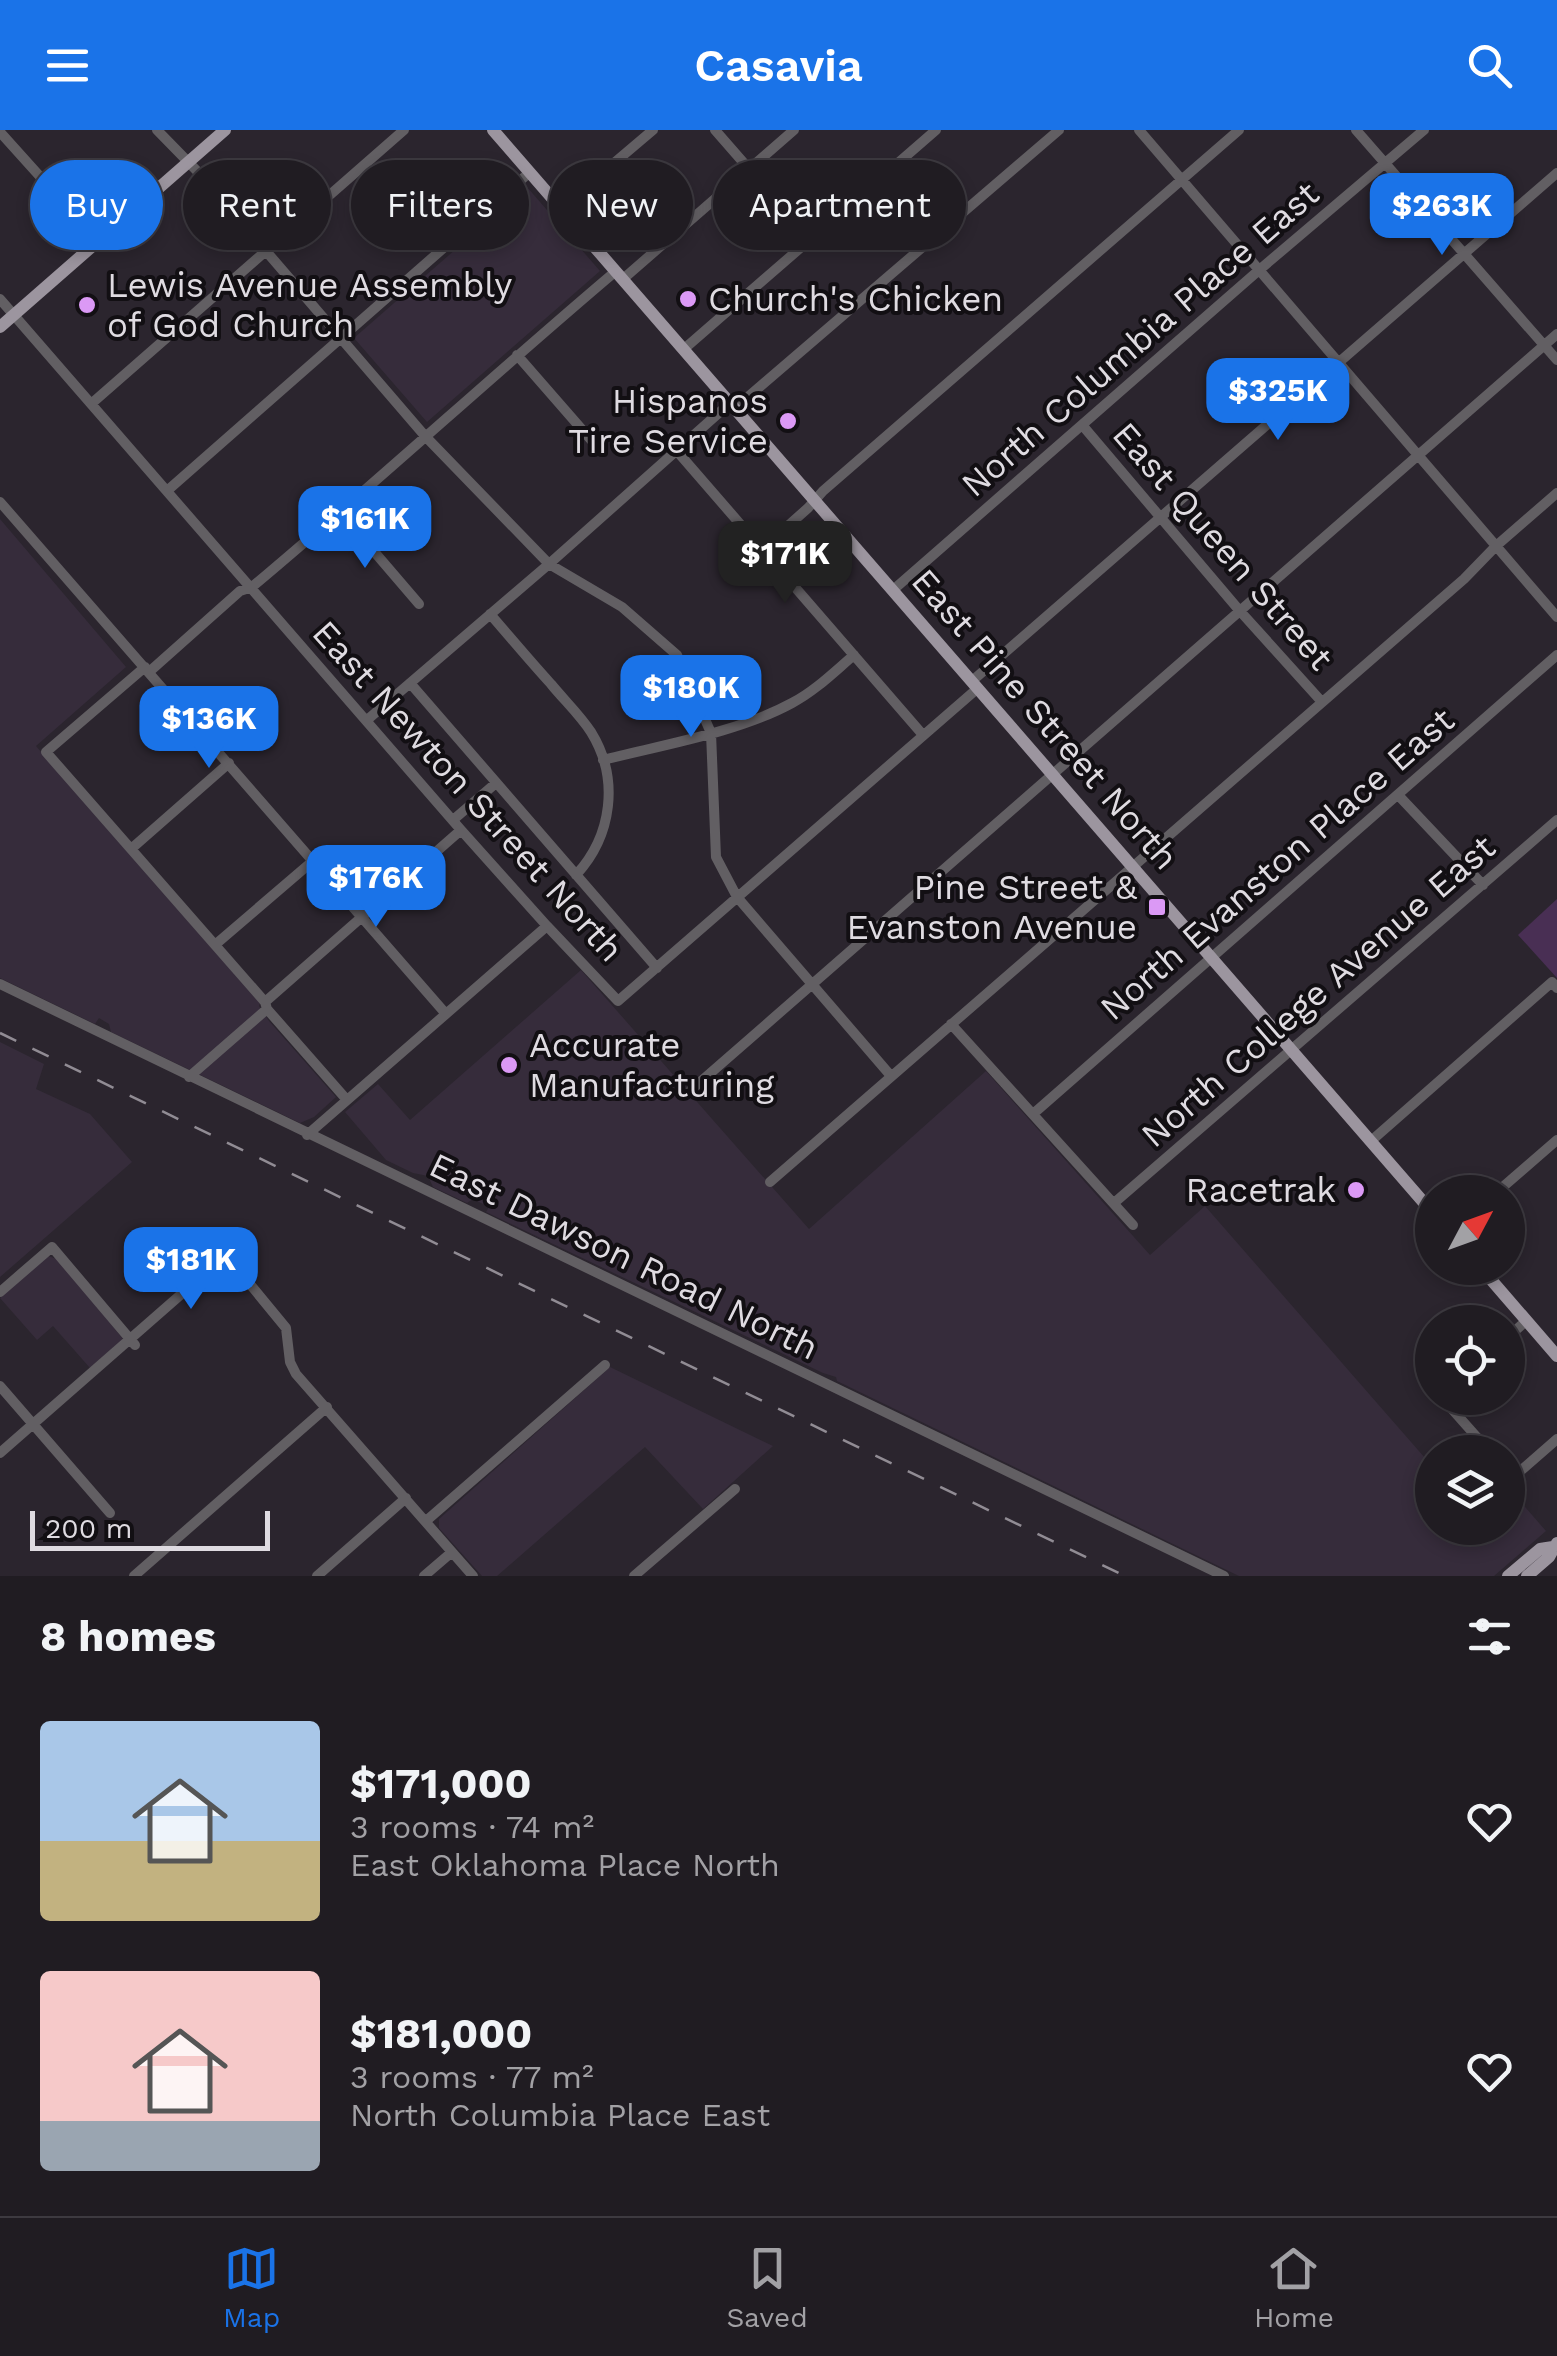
<!DOCTYPE html>
<html lang="en">
<head>
<meta charset="utf-8">
<style>
	:root { --surface:#201c22; --page:#2d292f; --text:#f1f3f6; --muted:#a2a1a5; --line:#3d3a40; --accent:#1a73e8 }
	body { margin:0; font-family:"Work Sans",sans-serif; background:var(--page); color:var(--text); height:100vh; display:flex; flex-direction:column; font-size:38px; white-space:nowrap }
	* { box-sizing:border-box; margin:0 }
	p { font-size:32px; color:var(--muted) }
	.icon { flex:none; width:55px; height:55px; fill:none; stroke:currentColor; stroke-width:2; stroke-linecap:round; stroke-linejoin:round }
	.map { position:relative; height:1446px; overflow:hidden }
	.panel { display:flex; flex-direction:column; background:var(--surface); flex:1 }
	.panel>* { flex:none }
	.top-card { position:absolute; left:30px; top:30px; width:1000px; height:90px; display:flex; gap:20px }
	.needle { width:65px; rotate:49deg }
	.controls { position:absolute; left:1415px; top:1045px; display:grid; gap:20px }
	.controls a { display:grid; place-items:center; width:110px; height:110px; border-radius:50%; background:var(--surface); box-shadow:0 5px 15px #0003,0 0 0 2px var(--line); font-size:50px }
	.scale { position:absolute; left:30px; bottom:25px; width:240px; box-sizing:border-box; padding-left:10px; border:5px solid #dfdbe1; border-top:0; font-size:28px; line-height:35px; white-space:nowrap; color:#dfdbe1; -webkit-text-stroke:8px #120f13; paint-order:stroke }
	.price { position:absolute; translate:-50% -85px; padding:0 22px; border-radius:20px; background:var(--accent); color:#fff; font-size:32px; line-height:65px; filter:drop-shadow(0 2px 5px #0008) }
	.price::after { content:''; position:absolute; left:50%; top:60px; width:30px; height:22px; margin-left:-15px; background:inherit; clip-path:polygon(0 0,100% 0,50% 100%) }
	.price.active { background:#222; color:#fff }
	ul { padding:0; list-style:none }
	li { display:flex; align-items:center; gap:30px; height:250px; padding:0 40px }
	li span { display:grid; place-items:center; flex:none; width:280px; height:200px; border-radius:10px; color:#555 }
	li>.icon { margin-inline-start:auto }
	span .icon { width:120px; height:120px; fill:#fffc; stroke-width:1 }
	li b { font-size:42px }
	h2 { display:flex; justify-content:space-between; align-items:center; height:120px; padding:0 40px; font-size:42px }
	.tag { padding:0 35px; border-radius:45px; background:var(--surface); box-shadow:0 5px 15px #0003,0 0 0 2px var(--line); font-size:35px; line-height:90px }
	.tag.active { background:var(--accent); color:#fff }
	header { display:flex; justify-content:space-between; align-items:center; height:130px; padding:0 40px; background:var(--accent); color:#fff; font-size:45px; font-weight:600 }
	.tabs { display:flex; justify-content:space-around; align-items:center; height:140px; border-top:2px solid var(--line); background:var(--surface); font-size:28px; color:var(--muted) }
	.tabs a { display:grid; justify-items:center; gap:5px }
	.tabs .active { color:var(--accent) }
	.map>svg:first-child { display:block }
	.built { fill:#362c3b }
	.green { fill:#492f54 }
	.lines { fill:none; stroke-linecap:round; stroke-linejoin:round }
	.minor { stroke:#625f63; stroke-width:10 }
	.major { stroke:#9c959f; stroke-width:12 }
	.rail { stroke:#918c94; stroke-width:2.5; stroke-dasharray:18 18; stroke-linecap:butt }
	.poi-dot { fill:#db99f5; stroke:#120f13; stroke-width:4 }
	.labels { text-anchor:middle; dominant-baseline:central; stroke-width:8; stroke-linejoin:round; paint-order:stroke }
	.poi-label { font-size:35px; fill:#dfdbe1; stroke:#120f13; text-anchor:start }
	.street-label { font-size:35px; fill:#dfdbe1; stroke:#120f13 }
</style>
</head>
<body>
<header><svg class="icon" aria-label="menu" viewBox="0 0 24 24"><path d="M4 6h16M4 12h16M4 18h16"/></svg>Casavia<svg class="icon" aria-label="search" viewBox="0 0 24 24"><circle cx="10" cy="10" r="6"/><path d="M15 15l6 6"/></svg></header>
<div class="map">
<svg width="1557" height="1446" viewBox="0 0 1557 1446">
	<rect width="100%" height="100%" fill="#2b252e"/>
	<!-- built -->
	<path class="built" d="M527 57 600 141 427 292 354 208Z
		M0 389 126 537 36 616 260 873 259 876 269 891 336 967 314 987 300 993 111 902 109 894 99 888 95 894 0 848Z
		M581 840 809 1099 986 941 1150 1125 1205 1076 1432 1336V1398H1508V1364L1511 1361 1546 1401 1494 1446H1239L837 1251 836 1247 823 1243 486 1082 489 1077 473 1069 467 1073 433 1057 428 1046 413 1043 386 1030 345 982 378 954 410 990Z
		M0 912 44 934 36 959 90 984 132 1032 0 1147Z
		M48 1126 60 1130 123 1209 90 1238 53 1196 37 1210 0 1168Z
		M610 1237 773 1316 703 1379 645 1317 497 1446H482L439 1398V1389Z"/>
	<!-- green -->
	<path class="green" d="M1557 769V848L1518 805Z"/>
	<g class="lines">
		<!-- minor -->
		<path class="minor" d="M157 0 198 42 425 306 549 434 622 477 677 525 711 603 716 727 737 767 891 946
			M715 0 810 109
			M1139 0 1557 487
			M1356 0 1557 230
			M0 2 98 111
			M561 78 653 0
			M623 149 794 0
			M0 169 461 700 547 796 618 871 978 558
			M684 219 936 0
			M517 225 592 311
			M91 274 404 0
			M735 278 1059 0
			M1083 296 1239 480 1322 572
			M676 320 923 605
			M168 360 530 42
			M0 372 446 884
			M341 383 419 474
			M762 419 808 378 823 361 1239 0
			M893 460 1258 141 1424 0
			M490 484C510 507 530 531 551 554 564 570 580 585 591 602 620 649 612 706 576 745
			M145 537 46 622 265 872 267 879 347 970
			M149 542 240 461 252 457C375 354 493 245 616 141
			M972 551 1557 43
			M410 553 657 838
			M367 590 549 434 730 273
			M603 630C662 615 739 602 792 573 815 561 834 542 854 525
			M1399 666 1483 755
			M453 690 496 653
			M131 719 229 633
			M216 814 314 730
			M0 854 1224 1446
			M265 872 461 700
			M951 894 1133 1095
			M189 947 267 879
			M691 960 1557 204
			M1033 984 1557 525
			M307 1005 547 796
			M1371 1011 1552 852 1557 858
			M770 1052 1464 449 1496 416 1557 363
			M1497 1062 1557 1010
			M1114 1073 1557 690
			M0 1162 52 1117 135 1215
			M1508 1207 1526 1191
			M0 1256 110 1383
			M1445 1268 1451 1278 1490 1322
			M0 1323 226 1125 286 1198 290 1232 296 1244 473 1446
			M1508 1341 1518 1343 1557 1309
			M426 1391 605 1235
			M134 1446 327 1277
			M317 1446 406 1368
			M424 1446 452 1422
			M634 1446 735 1359"/>
		<!-- major -->
		<path class="major" d="M493 0 1432 1082
			M0 197 225 0
			M1481 1138 1557 1226
			M1508 1446 1540 1419 1553 1417
			M1527 1446 1549 1427 1557 1413"/>
		<!-- rail -->
		<path class="rail" d="M0 903 1125 1446"/>
	</g>
	<!-- markers -->
	<g class="poi-dot">
		<circle cx="688" cy="169" r="10"/>
		<circle cx="87" cy="175" r="10"/>
		<circle cx="788" cy="291" r="10"/>
		<rect x="1147" y="767" width="20" height="20" rx="5"/>
		<circle cx="509" cy="935" r="10"/>
		<circle cx="1356" cy="1060" r="10"/>
	</g>
	<g class="labels">
		<!-- poi labels -->
		<g class="poi-label">
			<text x="107" y="155">Lewis Avenue Assembly<tspan x="107" dy="40">of God Church</tspan></text>
			<text x="708" y="169">Church's Chicken</text>
			<text x="768" y="271" text-anchor="end">Hispanos<tspan x="768" dy="40">Tire Service</tspan></text>
			<text x="1137" y="757" text-anchor="end">Pine Street &amp;<tspan x="1137" dy="40">Evanston Avenue</tspan></text>
			<text x="529" y="915">Accurate<tspan x="529" dy="40">Manufacturing</tspan></text>
			<text x="1336" y="1060" text-anchor="end">Racetrak</text>
		</g>
		<!-- street labels -->
		<g class="street-label">
			<text transform="translate(1140 209) rotate(-41)">North Columbia Place East</text>
			<text transform="translate(1223 416) rotate(49)">East Queen Street</text>
			<text transform="translate(1045 589) rotate(49)">East Pine Street North</text>
			<text transform="translate(468 661) rotate(48)">East Newton Street North</text>
			<text transform="translate(1277 734) rotate(-41)">North Evanston Place East</text>
			<text transform="translate(1318 861) rotate(-41)">North College Avenue East</text>
			<text transform="translate(624 1126) rotate(26)">East Dawson Road North</text>
		</g>
	</g>
</svg>
<div class="controls">
<a><svg class="needle" viewBox="-14 -14 28 28"><path d="M0-13l5 13h-10z" fill="#e53935"/><path d="M0 13l5-13h-10z" fill="#a2a1a5"/></svg></a>
<a><svg class="icon" aria-label="locate" viewBox="0 0 24 24"><circle cx="12" cy="12" r="6"/><path d="M12 2v4M12 18v4M2 12h4M18 12h4"/></svg></a>
<a><svg class="icon" aria-label="layers" viewBox="0 0 24 24"><path d="M12 4l9 5-9 5-9-5zM3 14l9 5 9-5"/></svg></a>
</div>
<div class="scale">200 m</div>
<b class="price" style="left:1442px;top:128px">$263K</b>
<b class="price" style="left:1278px;top:313px">$325K</b>
<b class="price" style="left:365px;top:441px">$161K</b>
<b class="price active" style="left:785px;top:476px">$171K</b>
<b class="price" style="left:691px;top:610px">$180K</b>
<b class="price" style="left:209px;top:641px">$136K</b>
<b class="price" style="left:376px;top:800px">$176K</b>
<b class="price" style="left:191px;top:1182px">$181K</b>
<div class="top-card">
<a class="tag active">Buy</a>
<a class="tag">Rent</a>
<a class="tag">Filters</a>
<a class="tag">New</a>
<a class="tag">Apartment</a>
</div>
</div>
<section class="panel">
<h2>8 homes<svg class="icon" aria-label="filters" viewBox="0 0 24 24"><path d="M4 7h16M4 17h16"/><circle cx="9" cy="7" r="2"/><circle cx="15" cy="17" r="2"/></svg></h2>
<ul>
<li><span style="background:linear-gradient(#a9c7e8 60%,#c2b280 0)"><svg class="icon" aria-label="home" viewBox="0 0 24 24"><path d="M3 11l9-7 9 7M6 9v11h12V9"/></svg></span><div><b>$171,000</b><p>3 rooms · 74 m²</p><p>East Oklahoma Place North</p></div><svg class="icon" aria-label="heart" viewBox="0 0 24 24"><path d="M12 20l-8-8c-3-5 5-10 8-4 3-6 11-1 8 4z"/></svg></li>
<li><span style="background:linear-gradient(#f6c9c9 75%,#9aa5b1 0)"><svg class="icon" aria-label="home" viewBox="0 0 24 24"><path d="M3 11l9-7 9 7M6 9v11h12V9"/></svg></span><div><b>$181,000</b><p>3 rooms · 77 m²</p><p>North Columbia Place East</p></div><svg class="icon" aria-label="heart" viewBox="0 0 24 24"><path d="M12 20l-8-8c-3-5 5-10 8-4 3-6 11-1 8 4z"/></svg></li>
</ul>
</section>
<nav class="tabs">
<a class="active"><svg class="icon" aria-label="map" viewBox="0 0 24 24"><path d="M3 6l6-2 6 2 6-2v14l-6 2-6-2-6 2zM9 4v14M15 6v14"/></svg>Map</a>
<a><svg class="icon" aria-label="saved" viewBox="0 0 24 24"><path d="M7 4h10v16l-5-4-5 4z"/></svg>Saved</a>
<a><svg class="icon" aria-label="home" viewBox="0 0 24 24"><path d="M3 11l9-7 9 7M6 9v11h12V9"/></svg>Home</a>
</nav>
</body>
</html>
